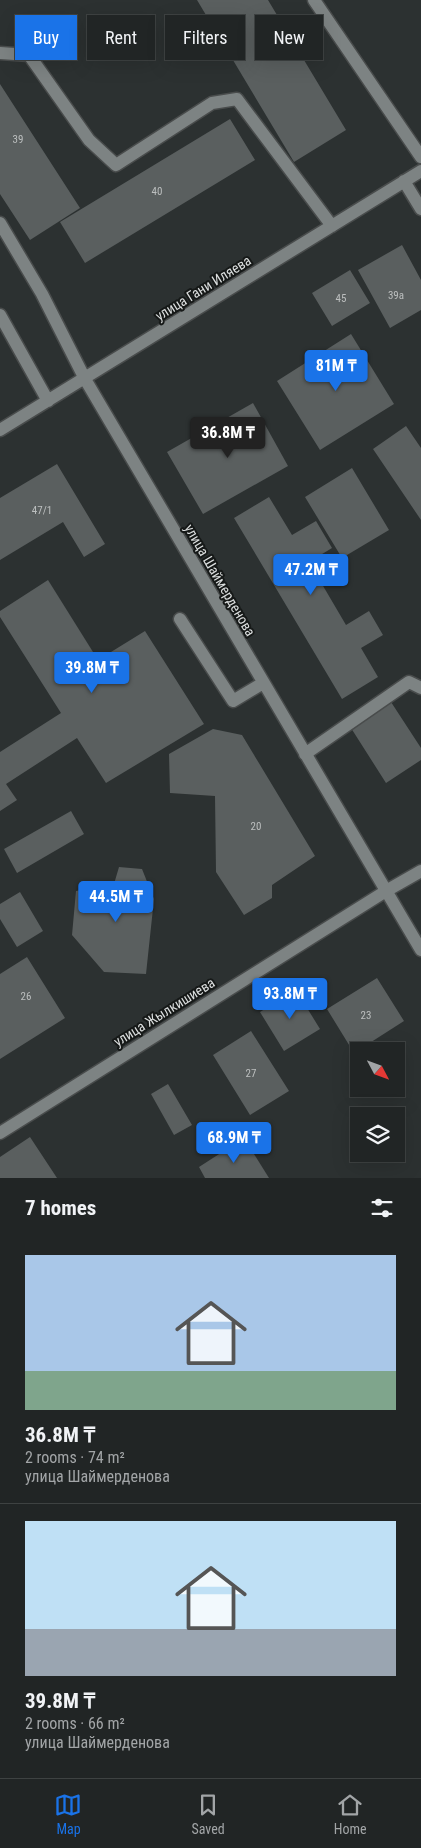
<!DOCTYPE html>
<html lang="en">
<head>
<meta charset="utf-8">
<style>
	:root { --surface:#212525; --page:#292d2d; --text:#f1f3f6; --muted:#a2a5a7; --line:#3e4242; --accent:#1a73e8 }
	body { margin:0; font-family:"Roboto Condensed",sans-serif; background:var(--page); color:var(--text); height:100vh; display:flex; flex-direction:column; font-size:19px; white-space:nowrap }
	* { box-sizing:border-box; margin:0 }
	p { font-size:16px; color:var(--muted) }
	.icon { flex:none; width:28px; height:28px; fill:none; stroke:currentColor; stroke-width:2; stroke-linecap:round; stroke-linejoin:round }
	.map { position:relative; height:1178px; overflow:hidden }
	.details { display:flex; flex-direction:column; background:var(--surface); flex:1 }
	.details>* { flex:none }
	.guide { position:absolute; left:15px; top:15px; width:391px; height:45px; display:flex; gap:10px }
	.needle { width:32px; rotate:131deg }
	.buttons { position:absolute; left:350px; top:1042px; display:grid; gap:10px }
	.buttons a { display:grid; place-items:center; width:55px; height:55px; border-radius:0px; background:var(--surface); box-shadow:0 5px 20px #0002,0 0 0 1px var(--line); font-size:25px }
	.price { position:absolute; translate:-50% -42px; padding:0 11px; border-radius:5px; background:var(--accent); color:#fff; font-size:16px; line-height:32px; filter:drop-shadow(0 1px 2px #0008) }
	.price::after { content:''; position:absolute; left:50%; top:30px; width:15px; height:11px; margin-left:-8px; background:inherit; clip-path:polygon(0 0,100% 0,50% 100%) }
	.price.selected { background:#222; color:#fff }
	ul { padding:0; list-style:none }
	li { display:grid; align-content:center; gap:10px; height:265px; padding:0 25px }
	li+li { border-top:1px solid var(--line) }
	li span { display:grid; place-items:center; height:155px; border-radius:0px; color:#555 }
	li>.icon { margin-inline-start:auto }
	span .icon { width:90px; height:90px; fill:#fffc; stroke-width:1 }
	li b { font-size:21px }
	h2 { display:flex; justify-content:space-between; align-items:center; height:60px; padding:0 25px; font-size:21px }
	.pill { padding:0 18px; border-radius:0px; background:var(--surface); box-shadow:0 5px 20px #0002,0 0 0 1px var(--line); font-size:18px; line-height:45px }
	.pill.selected { background:var(--accent); color:#fff }
	.tabs { display:flex; justify-content:space-around; align-items:center; height:70px; border-top:1px solid var(--line); background:var(--surface); font-size:14px; color:var(--muted) }
	.tabs a { display:grid; justify-items:center; gap:2px }
	.tabs .selected { color:var(--accent) }
	.map>svg:first-child { display:block }
	.building { fill:#5a5f5f }
	.lines { fill:none; stroke-linecap:round; stroke-linejoin:round }
	.minor-casing { stroke:#494c4c; stroke-width:15 }
	.minor { stroke:#7d8383; stroke-width:12 }
	.labels { text-anchor:middle; dominant-baseline:central; stroke-width:4; stroke-linejoin:round; paint-order:stroke }
	.number-label { font-size:11px; fill:#bcbfbf }
	.street-label { font-size:14px; fill:#dcdfdf; stroke:#161918 }
</style>
</head>
<body>
<div class="map">
<svg width="421" height="1178" viewBox="0 0 421 1178">
	<rect width="100%" height="100%" fill="#2c3131"/>
	<!-- building -->
	<path class="building" d="M197 0H268L346 130 294 162Z
		M0 84 80 208 30 240 0 194Z
		M230 119 255 160 85 263 60 222Z
		M402 245 421 280V310L390 328 358 270Z
		M350 270 370 303 332 326 312 293Z
		M351 334 394 404 320 450 277 381Z
		M253 403 288 466 203 514 167 452Z
		M406 426 421 448V520L373 449Z
		M57 464 105 544 84 557 63 522 0 560V498Z
		M352 468 389 530 342 558 305 497Z
		M269 497 292 535 316 521 332 548 309 562 346 625 369 611 383 635 361 648 378 677 342 699 234 518Z
		M48 580 98 660 145 631 204 724 106 783 77 738 6 784 17 800 0 811V752L61 713 0 617V611Z
		M391 702 421 748V760L386 783 351 728Z
		M213 729 242 735 315 856 272 885V898L244 915 216 872 215 796 170 793 169 754Z
		M71 811 84 834 17 873 4 849Z
		M119 867 142 869 154 899 146 974 104 972 72 935 76 891 114 884Z
		M20 892 43 931 17 947 0 919V904Z
		M27 957 65 1018 0 1059V974Z
		M377 978 404 1021 354 1053 327 1009Z
		M296 990 320 1029 284 1051 260 1012Z
		M251 1031 289 1091 250 1115 213 1055Z
		M168 1084 192 1125 174 1135 151 1094Z
		M30 1137 57 1178H0V1157Z
		M244 1138 269 1178H205L199 1167Z"/>
	<g class="lines">
		<!-- minor casing -->
		<g class="minor-casing">
			<path id="minor" d="M314 0 421 157
				M0 53 29 55 89 140 116 165 212 103 237 99 332 226
				M404 181 421 209
				M0 223 42 294 85 379 421 950
				M0 315 48 401
				M0 430 421 171
				M180 619 233 701 263 683
				M305 754 409 682 421 688
				M0 1133 386 891 421 871"/>
		</g>
		<!-- minor -->
		<use href="#minor" class="minor"/>
	</g>
	<g class="labels">
		<!-- number labels -->
		<g class="number-label">
			<text x="18" y="139">39</text>
			<text x="157" y="191">40</text>
			<text x="396" y="295">39а</text>
			<text x="341" y="298">45</text>
			<text x="42" y="510">47/1</text>
			<text x="256" y="826">20</text>
			<text x="26" y="996">26</text>
			<text x="366" y="1015">23</text>
			<text x="251" y="1073">27</text>
		</g>
		<!-- street labels -->
		<g class="street-label">
			<text transform="translate(203 288) rotate(-32)">улица Гани Иляева</text>
			<text transform="translate(220 580) rotate(60)">улица Шаймерденова</text>
			<text transform="translate(164 1012) rotate(-32)">улица Жылкишиева</text>
		</g>
	</g>
</svg>
<div class="buttons">
<a><svg class="needle" viewBox="-14 -14 28 28"><path d="M0-13l5 13h-10z" fill="#e53935"/><path d="M0 13l5-13h-10z" fill="#a2a5a7"/></svg></a>
<a><svg class="icon" aria-label="layers" viewBox="0 0 24 24"><path d="M12 4l9 5-9 5-9-5zM3 14l9 5 9-5"/></svg></a>
</div>
<b class="price" style="left:336px;top:392px">81M ₸</b>
<b class="price selected" style="left:228px;top:459px">36.8M ₸</b>
<b class="price" style="left:311px;top:596px">47.2M ₸</b>
<b class="price" style="left:92px;top:694px">39.8M ₸</b>
<b class="price" style="left:116px;top:923px">44.5M ₸</b>
<b class="price" style="left:290px;top:1020px">93.8M ₸</b>
<b class="price" style="left:234px;top:1164px">68.9M ₸</b>
<div class="guide">
<a class="pill selected">Buy</a>
<a class="pill">Rent</a>
<a class="pill">Filters</a>
<a class="pill">New</a>
</div>
</div>
<section class="details">
<h2>7 homes<svg class="icon" aria-label="filters" viewBox="0 0 24 24"><path d="M4 7h16M4 17h16"/><circle cx="9" cy="7" r="2"/><circle cx="15" cy="17" r="2"/></svg></h2>
<ul>
<li><span style="background:linear-gradient(#a9c7e8 75%,#7fa58c 0)"><svg class="icon" aria-label="home" viewBox="0 0 24 24"><path d="M3 11l9-7 9 7M6 9v11h12V9"/></svg></span><div><b>36.8M ₸</b><p>2 rooms · 74 m²</p><p>улица Шаймерденова</p></div></li>
<li><span style="background:linear-gradient(#bfe0f5 70%,#9aa5b1 0)"><svg class="icon" aria-label="home" viewBox="0 0 24 24"><path d="M3 11l9-7 9 7M6 9v11h12V9"/></svg></span><div><b>39.8M ₸</b><p>2 rooms · 66 m²</p><p>улица Шаймерденова</p></div></li>
</ul>
</section>
<nav class="tabs">
<a class="selected"><svg class="icon" aria-label="map" viewBox="0 0 24 24"><path d="M3 6l6-2 6 2 6-2v14l-6 2-6-2-6 2zM9 4v14M15 6v14"/></svg>Map</a>
<a><svg class="icon" aria-label="saved" viewBox="0 0 24 24"><path d="M7 4h10v16l-5-4-5 4z"/></svg>Saved</a>
<a><svg class="icon" aria-label="home" viewBox="0 0 24 24"><path d="M3 11l9-7 9 7M6 9v11h12V9"/></svg>Home</a>
</nav>
</body>
</html>
